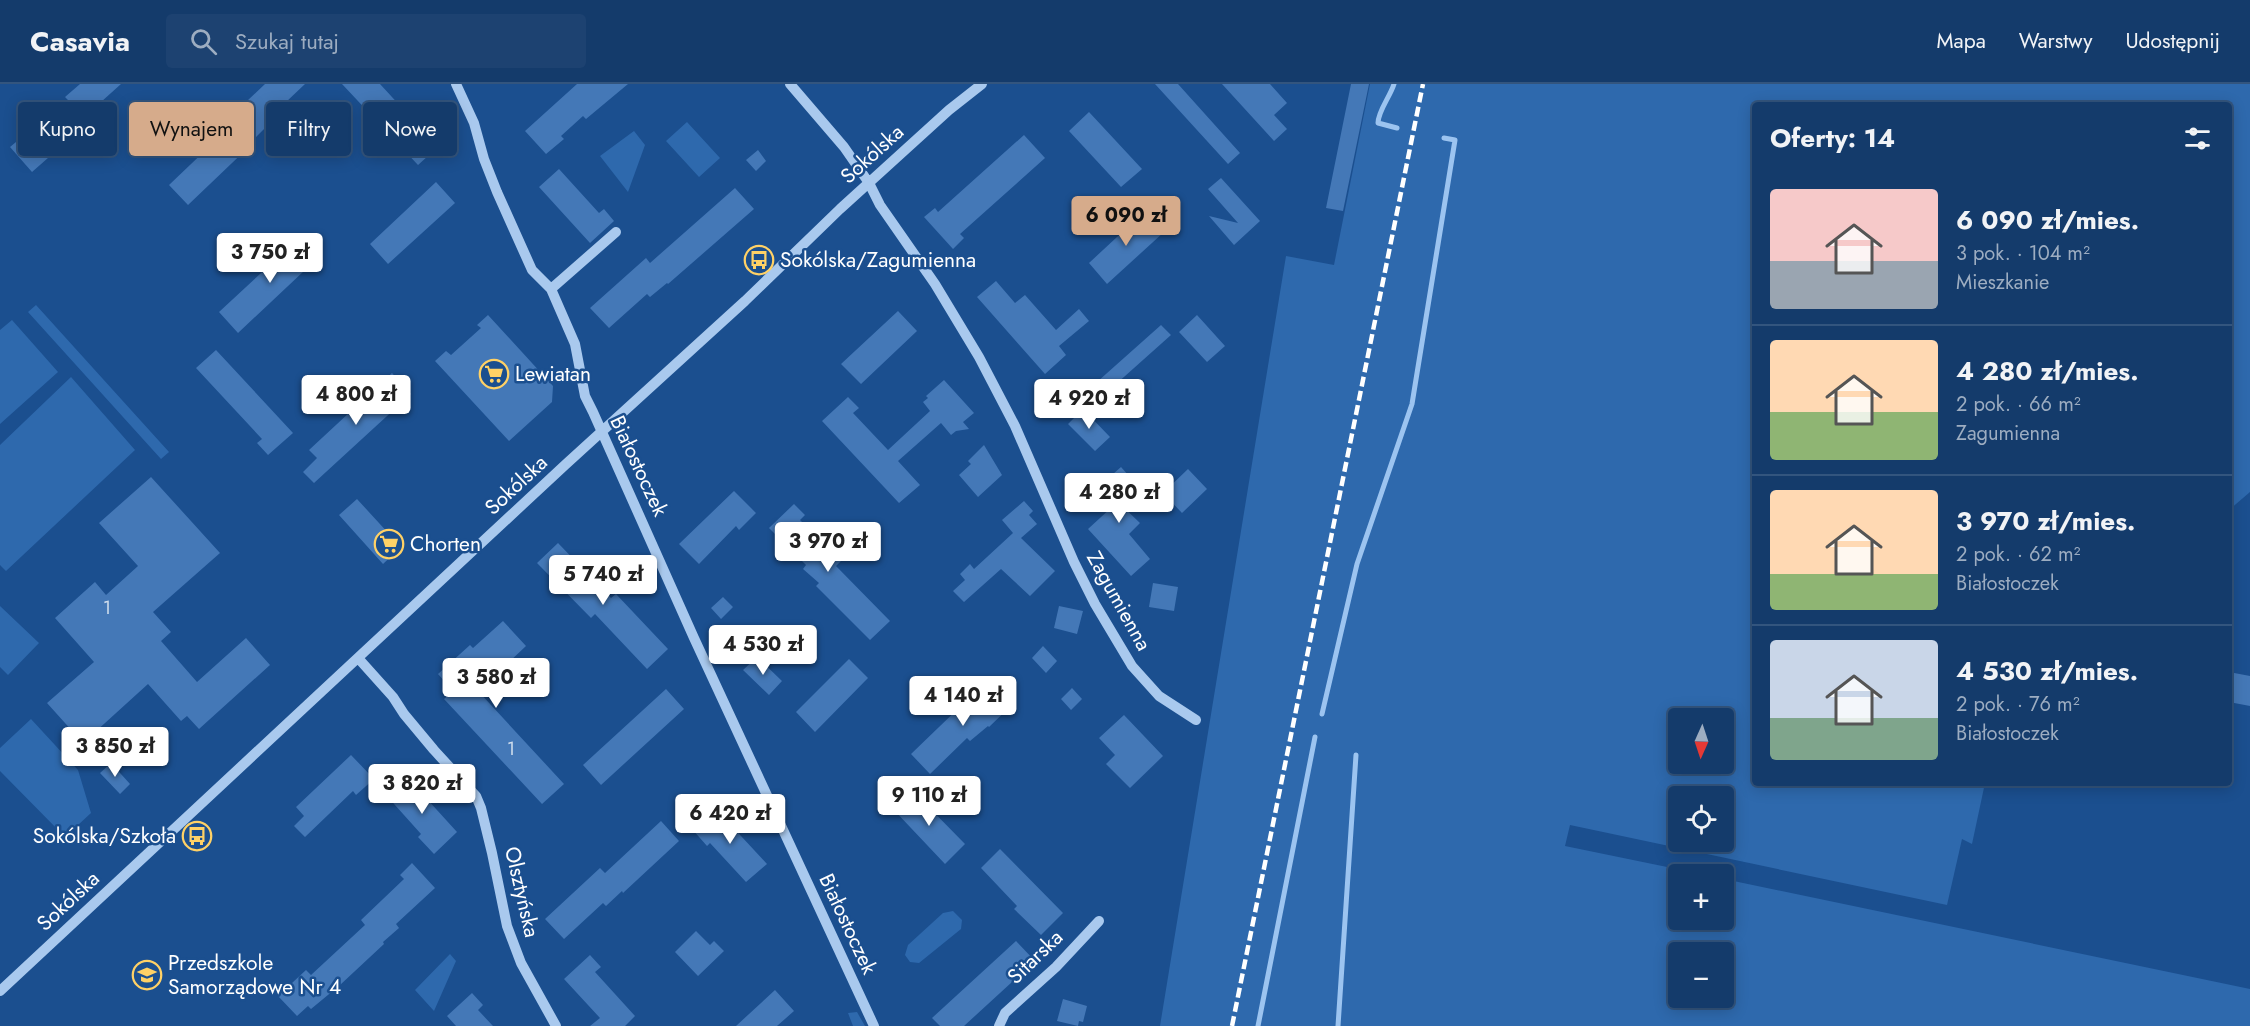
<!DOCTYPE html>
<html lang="pl">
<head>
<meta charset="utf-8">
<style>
	:root { --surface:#143b6b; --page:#1d4271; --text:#f1f3f6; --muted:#9dadc1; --line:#33557e; --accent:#d6ab8b }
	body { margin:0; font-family:Jost,sans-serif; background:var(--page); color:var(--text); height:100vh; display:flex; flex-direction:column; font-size:22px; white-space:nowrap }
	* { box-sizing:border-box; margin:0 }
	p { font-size:20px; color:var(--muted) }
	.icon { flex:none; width:33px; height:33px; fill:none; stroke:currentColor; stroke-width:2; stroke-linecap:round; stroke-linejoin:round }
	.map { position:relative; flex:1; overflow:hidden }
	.panel { position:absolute; left:1752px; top:18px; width:480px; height:684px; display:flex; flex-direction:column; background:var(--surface); border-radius:6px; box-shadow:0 3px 15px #0003,0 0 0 2px var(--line) }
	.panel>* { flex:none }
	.banner { position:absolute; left:18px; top:18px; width:570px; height:54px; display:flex; gap:12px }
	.needle { width:39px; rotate:183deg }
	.buttons { position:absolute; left:1668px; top:624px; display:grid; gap:12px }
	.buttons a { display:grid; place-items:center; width:66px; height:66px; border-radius:6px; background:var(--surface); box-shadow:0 3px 15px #0003,0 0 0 2px var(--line); font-size:30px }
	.price { position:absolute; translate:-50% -51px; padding:0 14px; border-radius:6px; background:#fff; color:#222; font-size:20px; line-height:39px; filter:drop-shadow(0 2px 3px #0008) }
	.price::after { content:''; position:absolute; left:50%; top:36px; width:18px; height:14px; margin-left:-9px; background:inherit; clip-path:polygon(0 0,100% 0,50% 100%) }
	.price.current { background:var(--accent); color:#111 }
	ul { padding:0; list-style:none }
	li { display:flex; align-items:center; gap:18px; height:150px; padding:0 18px }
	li+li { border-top:2px solid var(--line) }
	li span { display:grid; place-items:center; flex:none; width:168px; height:120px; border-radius:6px; color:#555 }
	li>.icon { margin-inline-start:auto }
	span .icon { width:72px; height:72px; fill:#fffc; stroke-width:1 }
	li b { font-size:26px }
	h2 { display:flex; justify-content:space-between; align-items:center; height:72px; padding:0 18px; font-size:26px }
	.chip { padding:0 21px; border-radius:6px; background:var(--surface); box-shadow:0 3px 15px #0003,0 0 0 2px var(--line); font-size:21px; line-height:54px }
	.chip.current { background:var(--accent); color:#111 }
	header { display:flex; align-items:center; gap:36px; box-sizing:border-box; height:84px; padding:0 30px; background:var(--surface); border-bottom:2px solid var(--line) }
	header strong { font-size:28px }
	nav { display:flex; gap:33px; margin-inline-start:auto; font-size:21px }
	.search { width:420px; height:54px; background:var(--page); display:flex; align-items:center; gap:15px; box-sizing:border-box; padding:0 21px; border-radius:6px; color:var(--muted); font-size:22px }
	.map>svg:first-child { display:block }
	.green { fill:#2e69ad; fill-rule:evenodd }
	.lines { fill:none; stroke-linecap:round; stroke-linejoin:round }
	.stream { stroke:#9cc4f0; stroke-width:5 }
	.building { fill:#4478b7 }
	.minor { stroke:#a9c9ee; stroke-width:10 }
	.rail { stroke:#fff; stroke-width:4.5; stroke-dasharray:10 4.5; stroke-linecap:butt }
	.labels { text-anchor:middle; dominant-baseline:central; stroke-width:5; stroke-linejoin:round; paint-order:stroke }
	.number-label { font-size:18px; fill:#d0dded }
	.street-label { font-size:21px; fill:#fff; stroke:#1b4f8f }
	.poi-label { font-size:21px; fill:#fff; stroke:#1b4f8f; text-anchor:start }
</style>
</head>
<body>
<header>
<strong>Casavia</strong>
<div class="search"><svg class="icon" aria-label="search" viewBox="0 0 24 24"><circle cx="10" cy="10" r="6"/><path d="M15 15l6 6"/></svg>Szukaj tutaj</div>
<nav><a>Mapa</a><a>Warstwy</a><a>Udostępnij</a></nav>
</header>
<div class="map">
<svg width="2250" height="942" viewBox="0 0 2250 942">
	<rect width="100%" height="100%" fill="#1b4f8f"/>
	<!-- green -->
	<path class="green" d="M1370 0H2250V408L2229 426V21H1755V699H1985L1972 760 1962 755 1947 821 1570 741 1565 762 1701 790H1678V836H1724V795L2250 905V942H1160L1286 172 1334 181ZM1678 634H1724V680H1678ZM1678 712H1724V758H1678ZM1678 868H1724V914H1678Z
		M687 38 720 74 699 93 666 57Z
		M634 47 645 61 628 108 600 72Z
		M36 221 169 368 161 375 28 228Z
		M12 236 58 288 0 340V246Z
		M71 293 135 366 6 487 0 481V361Z
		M0 522 39 559 8 591 0 583Z
		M31 635 78 686 91 729 65 753 0 687V664Z
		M953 827 962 836 961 845 919 879 910 878 905 871 908 861 943 829Z
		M450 870 456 877 434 927 415 906Z
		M857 928 865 942H853L848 929Z"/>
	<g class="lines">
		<!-- stream -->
		<path class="stream" d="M1394 0C1390 13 1378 27 1378 39L1397 44
			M1322 630 1357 480 1412 320 1455 56 1444 54
			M1258 942 1315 653
			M1338 942 1356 671"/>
	</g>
	<!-- building -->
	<path class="building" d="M80 0H121L101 18 104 22 88 36 89 38 32 88 10 63 22 53 26 57 70 18 65 13Z
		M265 0H305L265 38 268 41 253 56 254 58 188 121 169 101 234 39 229 34Z
		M342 0H380L438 63 418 81Z
		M577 0H628L586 35 583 32 561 52 564 55 546 70 525 47Z
		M1155 0H1178L1240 69 1228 80Z
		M1222 0H1270L1287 19 1274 31 1287 45 1274 57Z
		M1351 0H1369L1343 127 1326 124Z
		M1089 28 1142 85 1121 103 1069 47Z
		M1024 51 1045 74 960 150 964 154 953 165 924 133 935 124 938 128Z
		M758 66 766 77 756 87 746 76Z
		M559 85 599 129 604 125 614 137 590 159 539 103Z
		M1221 94 1260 137 1234 161 1209 132 1238 139 1208 105Z
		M436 98 455 119 388 180 370 160Z
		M735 104 754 125 668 200 667 199 650 213 647 210 609 244 590 224 646 174 650 179Z
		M1145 127 1164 148 1107 200 1089 179Z
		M302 151 321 171 238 249 219 228Z
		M996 197 1015 219 1025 211 1056 246 1079 225 1089 237 1059 262 1066 271 1045 290 977 213Z
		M898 227 917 247 861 300 841 280Z
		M488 231 553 302 552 318 509 357 435 277 446 267 451 271 481 244 477 241Z
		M1197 231 1225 262 1207 278 1179 248Z
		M1161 241 1171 251 1106 309 1097 298Z
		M216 266 293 349 268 371 257 359 262 355 196 284Z
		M392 289 411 310 314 399 303 388 317 374 309 366Z
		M944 296 974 329 963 338 969 345 956 347 951 351 941 339 898 377 920 401 899 419 822 337 848 313 859 324 853 329 888 366 930 327 923 318 928 314 926 312Z
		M1083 325 1110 353 1095 367 1068 340Z
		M984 361 1002 391 978 413 959 391 971 380 968 377Z
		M1121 383 1137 401 1118 418 1140 439 1129 450 1150 475 1131 492 1088 445 1112 423 1096 405Z
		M1188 385 1207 405 1182 429 1163 409Z
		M151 393 220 469 153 528 171 548 161 557 197 598 246 554 270 581 199 645 187 632 181 637 148 600 83 659 47 619 94 578 55 534 95 498 106 511 138 482 99 439Z
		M734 407 756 429 739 446 736 442 699 480 679 460Z
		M357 415 401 463 383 480 339 431Z
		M1024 417 1033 427 1029 431 1037 440 1021 454 1055 487 1030 512 1001 485 964 518 953 507 965 496 960 490 970 480 974 485 1013 449 1002 436Z
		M794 420 805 431 800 436 841 477 836 482 890 537 870 556 816 502 819 499 803 485 806 481 769 444Z
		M558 459 611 514 616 510 668 565 647 585 595 530 591 534 537 479Z
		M1153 499 1178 503 1174 527 1149 523Z
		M723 513 733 523 721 535 711 524Z
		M1059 522 1083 527 1077 550 1054 544Z
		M503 537 526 562 478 607 564 700 542 720 444 615 451 609 444 602 447 600 438 590 470 561 473 564Z
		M1043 562 1057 577 1046 589 1032 574Z
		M757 573 782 597 769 611 743 586Z
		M849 575 868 594 815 648 796 628Z
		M2229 588 2250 592V622L2229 618Z
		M997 597 1016 617 989 643 988 642 970 657 967 654 930 690 911 670 966 617 971 622Z
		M1072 604 1082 615 1071 626 1061 615Z
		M666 605 684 625 601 701 583 681Z
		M1124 631 1163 672 1130 704 1106 680 1115 671 1099 654Z
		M351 671 374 695 356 711 353 707 305 753 294 742 304 732 296 723Z
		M111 679 130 700 120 710 100 689Z
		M406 692 457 748 434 770 418 753 421 750 386 711Z
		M912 706 965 760 945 780 893 725Z
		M715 724 767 780 746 798 710 759 707 762 692 745Z
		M661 737 679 757 623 809 622 807 606 822 603 819 564 855 545 835 600 784 605 789Z
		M1000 765 1063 829 1041 851 1014 825 1017 822 981 784Z
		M412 779 435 804 396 840 399 844 383 858 384 860 340 901 311 925 308 922 297 932 278 912 306 886 311 891 365 841 361 836 404 795 400 791Z
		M696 847 710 861 714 857 724 867 698 892 675 868Z
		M1016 857 1035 877 964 942H940L932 934Z
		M590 871 601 883 595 888 635 932 625 942H590L600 934 564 895Z
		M775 906 794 927 777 942H736Z
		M472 909 483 921 478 926 493 942H456L447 932Z
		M1063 915 1087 922 1083 938 1079 937 1078 942 1057 937Z"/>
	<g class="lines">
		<!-- minor -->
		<path class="minor" d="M456 0 474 39 484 75 497 108 532 186 551 205 575 260 585 312 593 328 694 554 874 942
			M790 0 844 63 869 99 880 121 935 200 979 273 1015 342 1074 478 1095 520 1132 582 1159 612 1196 636
			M551 205 616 148
			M358 574 393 613 404 630 434 666 476 712 481 724 492 769 507 842 521 879 556 942
			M0 907 565 381 745 217 840 125 949 26 982 0
			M999 942 1005 929 1056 883 1099 837"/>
		<!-- rail -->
		<path class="rail" d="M1232 942 1423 0"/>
	</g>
	<!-- icons -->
	<defs>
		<g id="bus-ring" transform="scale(1.5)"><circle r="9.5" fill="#1b4f8f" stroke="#ffd166" stroke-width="1.5"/><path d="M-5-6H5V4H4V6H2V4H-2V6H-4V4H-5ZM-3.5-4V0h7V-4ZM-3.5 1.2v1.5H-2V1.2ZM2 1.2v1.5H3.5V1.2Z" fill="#ffd166"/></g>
		<g id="supermarket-ring" transform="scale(1.5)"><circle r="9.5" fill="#1b4f8f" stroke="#ffd166" stroke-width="1.5"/><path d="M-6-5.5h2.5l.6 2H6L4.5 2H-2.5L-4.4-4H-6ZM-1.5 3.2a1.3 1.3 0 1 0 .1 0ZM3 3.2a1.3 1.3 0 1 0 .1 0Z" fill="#ffd166"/></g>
		<g id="school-ring" transform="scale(1.5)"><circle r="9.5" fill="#1b4f8f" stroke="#ffd166" stroke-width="1.5"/><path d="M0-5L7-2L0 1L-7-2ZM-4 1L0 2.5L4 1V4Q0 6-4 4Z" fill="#ffd166"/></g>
	</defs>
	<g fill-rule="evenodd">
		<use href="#bus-ring" x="759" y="176"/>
		<use href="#supermarket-ring" x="494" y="290"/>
		<use href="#supermarket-ring" x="389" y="460"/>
		<use href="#bus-ring" x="197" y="752"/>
		<use href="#school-ring" x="147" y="891"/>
	</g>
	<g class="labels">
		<!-- number labels -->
		<g class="number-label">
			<text x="107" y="524">1</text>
			<text x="511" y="665">1</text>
		</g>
		<!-- street labels -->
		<g class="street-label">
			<text transform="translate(872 70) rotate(-42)">Sokólska</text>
			<text transform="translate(639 382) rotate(65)">Białostoczek</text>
			<text transform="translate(516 401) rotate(-43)">Sokólska</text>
			<text transform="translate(1119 517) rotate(61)">Zagumienna</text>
			<text transform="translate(522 808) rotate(77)">Olsztyńska</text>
			<text transform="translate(68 817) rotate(-43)">Sokólska</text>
			<text transform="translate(848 840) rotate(65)">Białostoczek</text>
			<text transform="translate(1035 873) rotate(-44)">Sitarska</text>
		</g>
		<!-- poi labels -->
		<g class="poi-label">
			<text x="780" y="176">Sokólska/Zagumienna</text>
			<text x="515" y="290">Lewiatan</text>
			<text x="410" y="460">Chorten</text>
			<text x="176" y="752" text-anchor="end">Sokólska/Szkoła</text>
			<text x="168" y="879">Przedszkole<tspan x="168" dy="24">Samorządowe Nr 4</tspan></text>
		</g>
	</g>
</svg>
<div class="buttons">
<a><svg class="needle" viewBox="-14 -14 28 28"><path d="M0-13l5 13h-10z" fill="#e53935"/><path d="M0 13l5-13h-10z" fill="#9dadc1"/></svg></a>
<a><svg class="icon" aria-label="locate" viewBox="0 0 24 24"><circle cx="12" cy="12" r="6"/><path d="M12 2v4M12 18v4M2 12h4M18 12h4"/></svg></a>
<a>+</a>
<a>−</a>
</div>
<b class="price current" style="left:1126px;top:163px">6 090 zł</b>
<b class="price" style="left:270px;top:200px">3 750 zł</b>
<b class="price" style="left:356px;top:342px">4 800 zł</b>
<b class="price" style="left:1089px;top:346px">4 920 zł</b>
<b class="price" style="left:1119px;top:440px">4 280 zł</b>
<b class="price" style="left:828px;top:489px">3 970 zł</b>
<b class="price" style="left:603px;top:522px">5 740 zł</b>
<b class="price" style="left:763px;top:592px">4 530 zł</b>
<b class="price" style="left:496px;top:625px">3 580 zł</b>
<b class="price" style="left:963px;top:643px">4 140 zł</b>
<b class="price" style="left:115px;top:694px">3 850 zł</b>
<b class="price" style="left:422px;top:731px">3 820 zł</b>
<b class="price" style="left:929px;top:743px">9 110 zł</b>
<b class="price" style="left:730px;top:761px">6 420 zł</b>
<div class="banner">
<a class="chip">Kupno</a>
<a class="chip current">Wynajem</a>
<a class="chip">Filtry</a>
<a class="chip">Nowe</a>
</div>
<section class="panel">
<h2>Oferty: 14<svg class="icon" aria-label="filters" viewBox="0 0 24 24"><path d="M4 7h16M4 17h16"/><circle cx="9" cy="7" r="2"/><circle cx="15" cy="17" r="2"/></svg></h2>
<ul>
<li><span style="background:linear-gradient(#f6c9c9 60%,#9aa5b1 0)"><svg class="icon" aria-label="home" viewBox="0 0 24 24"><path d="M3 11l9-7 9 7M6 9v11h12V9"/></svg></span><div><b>6 090 zł/mies.</b><p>3 pok. · 104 m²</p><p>Mieszkanie</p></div></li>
<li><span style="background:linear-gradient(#ffd9b3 60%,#8fb573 0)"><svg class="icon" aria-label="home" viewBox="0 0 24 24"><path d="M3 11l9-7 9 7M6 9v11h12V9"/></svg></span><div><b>4 280 zł/mies.</b><p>2 pok. · 66 m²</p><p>Zagumienna</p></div></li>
<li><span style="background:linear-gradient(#ffd9b3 70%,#8fb573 0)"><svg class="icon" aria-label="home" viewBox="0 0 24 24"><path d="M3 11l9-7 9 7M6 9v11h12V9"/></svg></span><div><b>3 970 zł/mies.</b><p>2 pok. · 62 m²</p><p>Białostoczek</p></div></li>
<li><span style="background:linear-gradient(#c9d6e8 65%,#7fa58c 0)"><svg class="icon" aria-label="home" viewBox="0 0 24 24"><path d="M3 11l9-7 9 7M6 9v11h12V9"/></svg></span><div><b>4 530 zł/mies.</b><p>2 pok. · 76 m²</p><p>Białostoczek</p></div></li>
</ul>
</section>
</div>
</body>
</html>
